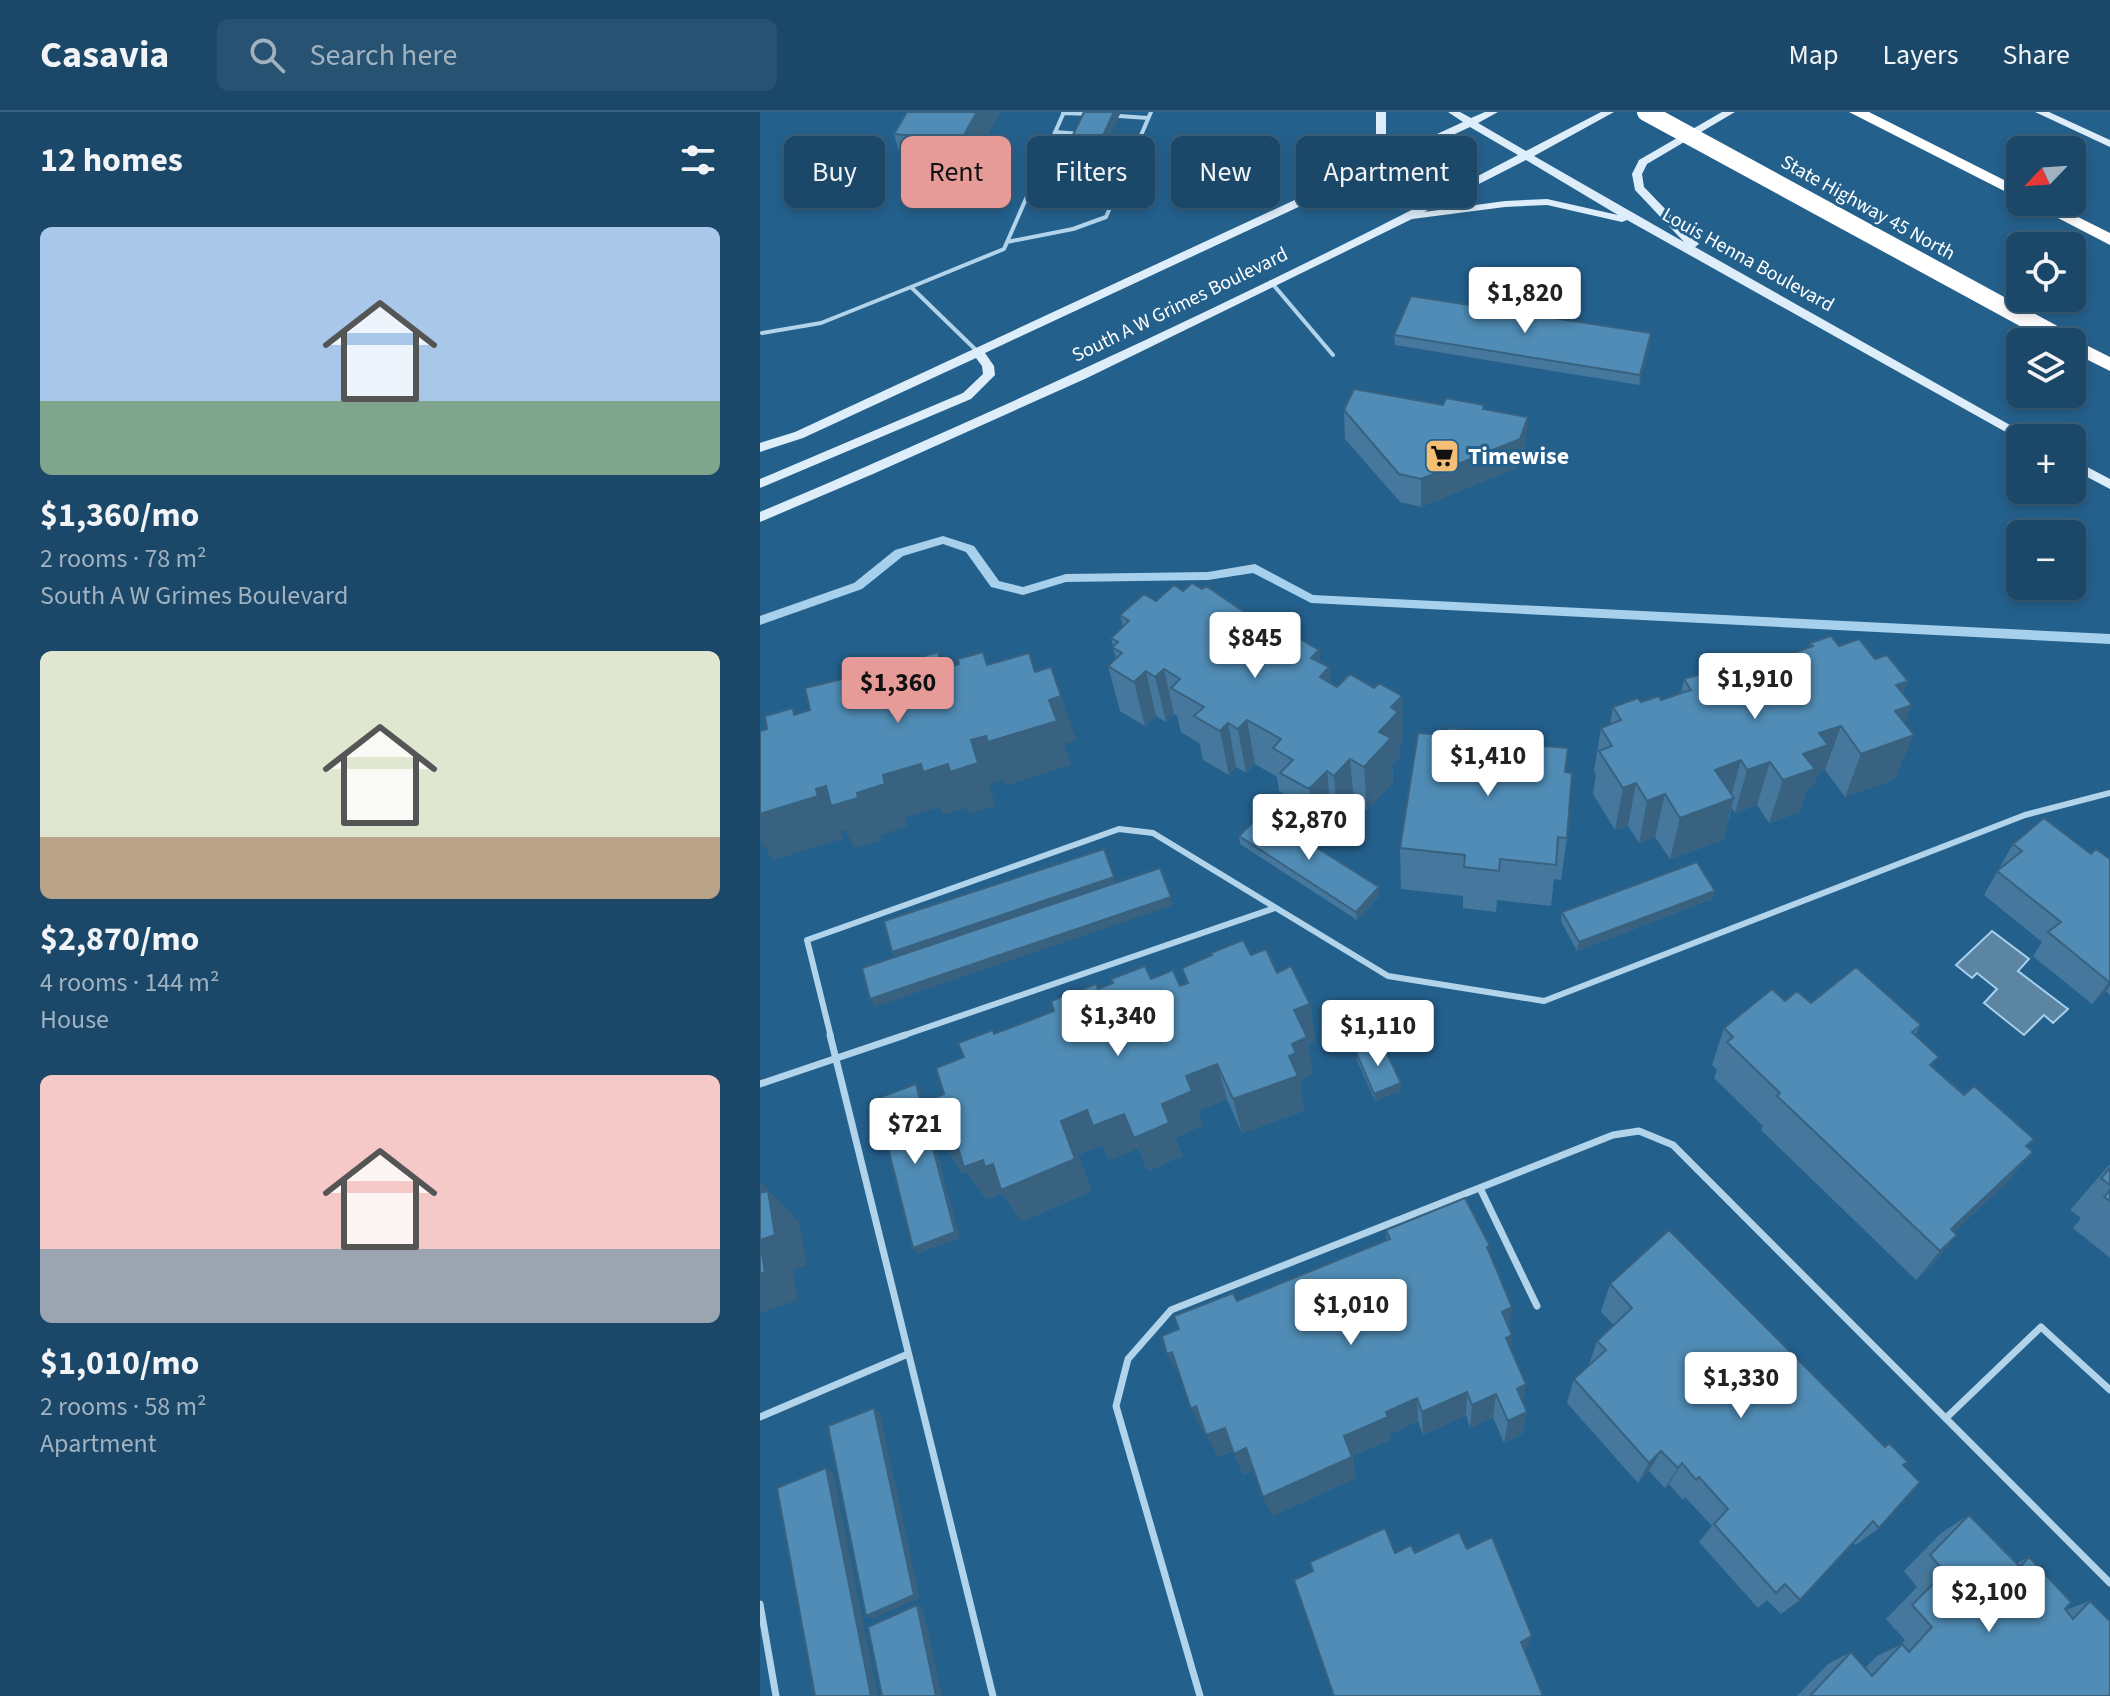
<!DOCTYPE html>
<html lang="en">
<head>
<meta charset="utf-8">
<style>
	:root { --surface:#1b4869; --page:#285271; --text:#f1f3f6; --muted:#a0b2c0; --line:#39607d; --accent:#e69b98 }
	body { margin:0; font-family:"Source Sans 3",sans-serif; background:var(--page); color:var(--text); height:100vh; display:flex; flex-direction:column; font-size:30px; white-space:nowrap }
	* { box-sizing:border-box; margin:0 }
	p { font-size:26px; color:var(--muted) }
	.icon { flex:none; width:44px; height:44px; fill:none; stroke:currentColor; stroke-width:2; stroke-linecap:round; stroke-linejoin:round }
	.map { position:relative; flex:1; overflow:hidden }
	.panel { display:flex; flex-direction:column; background:var(--surface); width:760px }
	.panel>* { flex:none }
	.guide { position:absolute; left:24px; top:24px; width:760px; height:72px; display:flex; gap:16px }
	.needle { width:52px; rotate:245deg }
	.buttons { position:absolute; left:1246px; top:24px; display:grid; gap:16px }
	.buttons a { display:grid; place-items:center; width:80px; height:80px; border-radius:12px; background:var(--surface); box-shadow:0 4px 12px #0003,0 0 0 2px var(--line); font-size:40px }
	.price { position:absolute; translate:-50% -68px; padding:0 18px; border-radius:8px; background:#fff; color:#222; font-size:26px; line-height:52px; filter:drop-shadow(0 2px 4px #0008) }
	.price::after { content:''; position:absolute; left:50%; top:48px; width:24px; height:18px; margin-left:-12px; background:inherit; clip-path:polygon(0 0,100% 0,50% 100%) }
	.price.active { background:var(--accent); color:#111 }
	ul { padding:0; list-style:none }
	li { display:grid; align-content:center; gap:16px; height:424px; padding:0 40px }
	li span { display:grid; place-items:center; height:248px; border-radius:12px; color:#555 }
	li>.icon { margin-inline-start:auto }
	span .icon { width:144px; height:144px; fill:#fffc; stroke-width:1 }
	li b { font-size:34px }
	h2 { display:flex; justify-content:space-between; align-items:center; height:96px; padding:0 40px; font-size:34px }
	.tag { padding:0 28px; border-radius:12px; background:var(--surface); box-shadow:0 4px 12px #0003,0 0 0 2px var(--line); font-size:28px; line-height:72px }
	.tag.active { background:var(--accent); color:#111 }
	header { display:flex; align-items:center; gap:48px; box-sizing:border-box; height:112px; padding:0 40px; background:var(--surface); border-bottom:2px solid var(--line) }
	header strong { font-size:38px }
	nav { display:flex; gap:44px; margin-inline-start:auto; font-size:28px }
	.search { width:560px; height:72px; background:var(--page); display:flex; align-items:center; gap:20px; box-sizing:border-box; padding:0 28px; border-radius:12px; color:var(--muted); font-size:30px }
	main { display:flex; flex:1; min-height:0 }
	.map>svg:first-child { display:block }
	.water { fill:#5c85a3; stroke:#a6d0ec; stroke-width:2 }
	.lines { fill:none; stroke-linecap:round; stroke-linejoin:round }
	.stream { fill:#a6d0ec; fill-rule:evenodd }
	.lane-far2 { stroke:#b2d4eb; stroke-width:4 }
	.lane-far1 { stroke:#b2d4eb; stroke-width:6 }
	.lane { stroke:#b2d4eb; stroke-width:7 }
	.secondary { fill:#ddedf9; fill-rule:evenodd }
	.highway { fill:#fff; fill-rule:evenodd }
	.highway-bridge { stroke:#fff; stroke-width:18 }
	.wall { fill:#45789c }
	.shaded-wall { fill:#38627f }
	.building { fill:#508cb5; stroke:#38627f; stroke-width:2 }
	.labels { text-anchor:middle; dominant-baseline:central; stroke-width:6; stroke-linejoin:round; paint-order:stroke }
	.far-street-label { font-size:20px; fill:#fff; stroke:#24608c }
	.poi-label { font-size:24px; font-weight:bold; fill:#fff; stroke:#24608c; text-anchor:start }
</style>
</head>
<body>
<header>
<strong>Casavia</strong>
<div class="search"><svg class="icon" aria-label="search" viewBox="0 0 24 24"><circle cx="10" cy="10" r="6"/><path d="M15 15l6 6"/></svg>Search here</div>
<nav><a>Map</a><a>Layers</a><a>Share</a></nav>
</header>
<main>
<section class="panel">
<h2>12 homes<svg class="icon" aria-label="filters" viewBox="0 0 24 24"><path d="M4 7h16M4 17h16"/><circle cx="9" cy="7" r="2"/><circle cx="15" cy="17" r="2"/></svg></h2>
<ul>
<li><span style="background:linear-gradient(#a9c7e8 70%,#7fa58c 0)"><svg class="icon" aria-label="home" viewBox="0 0 24 24"><path d="M3 11l9-7 9 7M6 9v11h12V9"/></svg></span><div><b>$1,360/mo</b><p>2 rooms · 78 m²</p><p>South A W Grimes Boulevard</p></div></li>
<li><span style="background:linear-gradient(#dfe7d0 75%,#b9a48a 0)"><svg class="icon" aria-label="home" viewBox="0 0 24 24"><path d="M3 11l9-7 9 7M6 9v11h12V9"/></svg></span><div><b>$2,870/mo</b><p>4 rooms · 144 m²</p><p>House</p></div></li>
<li><span style="background:linear-gradient(#f6c9c9 70%,#9aa5b1 0)"><svg class="icon" aria-label="home" viewBox="0 0 24 24"><path d="M3 11l9-7 9 7M6 9v11h12V9"/></svg></span><div><b>$1,010/mo</b><p>2 rooms · 58 m²</p><p>Apartment</p></div></li>
</ul>
</section>
<div class="map">
<svg width="1350" height="1584" viewBox="0 0 1350 1584">
	<rect width="100%" height="100%" fill="#24608c"/>
	<!-- water -->
	<path class="water" d="M1232 819 1269 847 1258 859 1308 897 1293 911 1284 903 1264 923 1224 891 1237 877 1217 861 1212 866 1196 853Z"/>
	<g class="lines">
		<!-- stream -->
		<path class="stream" d="M183 424 214 434 239 469 263 475 306 462 448 460 495 452 553 483 1350 522V532L551 491 493 461 448 468 306 470 263 483 231 475 206 440 183 432 143 444 102 477 0 513V504L94 471 135 438Z"/>
		<!-- lane-far2 -->
		<path class="lane-far2" d="M303 1 330 2
			M359 4 388 6
			M295 20 321 22
			M350 24 380 25
			M287 39 311 41
			M341 43 371 46
			M279 56 303 58
			M333 60 364 62
			M271 75 294 77
			M324 79 357 81
			M247 130 313 117 346 105 391 0
			M511 170 573 243
			M2 221 61 211 151 175
			M218 240 151 175 244 137 304 0"/>
		<!-- lane-far1 -->
		<path class="lane-far1" d="M71 925 47 828 359 717 393 721 628 864 784 889 1265 703 1350 681
			M139 925 515 796"/>
		<!-- lane -->
		<path class="lane" d="M70 923 233 1584
			M0 972 145 923
			M720 1076 777 1194
			M0 1305 148 1242
			M1186 1306 1281 1215 1350 1278
			M0 1492 16 1584
			M440 1584 356 1294 368 1247 411 1198 853 1023 879 1019 913 1033 1350 1471"/>
		<!-- secondary -->
		<path class="secondary" d="M616 0H626V26L612 52 703 10 688 0H700L711 6 725 0H738L718 11 766 39 841 0H854L774 44 924 130 875 78 872 62 879 48 962 0H975L887 52 882 62 884 75 937 130 939 132 935 135 1273 326 1260 328 867 108 862 110 787 93 745 95 652 107 327 266 113 362 0 410V400C257 291 511 173 758 43L710 15 225 241 234 254 235 263 211 287 0 376V367L203 281 223 262 222 254 216 246 43 326 0 340V331L35 320 597 59 616 26ZM766 48 858 103 787 87 745 89 664 100Z
			M1275 0H1289L1350 28V35Z
			M1312 347 1350 367V377L1312 357Z"/>
		<!-- highway -->
		<path class="highway" d="M1089 0H1109L1260 76V87Z
			M1267 90H1288L1350 121V133Z
			M1312 226 1350 245V259L1312 240V230H1304Z"/>
		<!-- highway-bridge -->
		<path class="highway-bridge" d="M886 0 1308 230"/>
	</g>
	<!-- wall -->
	<path class="wall" d="M240 0 209 56 142 51 134 22Z
		M324 0 317 95 286 93 284 83Z
		M634 223 890 231 879 273 635 233Z
		M683 293 724 297 766 333 758 355 661 395 640 390 585 327 584 298Z
		M423 479 487 508 569 555 571 571 577 575 614 576 642 584 643 628 640 632V644L632 652 633 670 607 698 594 690 578 707 571 702 554 720 527 703 524 682 519 679 517 665 495 652 486 661 476 655 469 663 443 648 440 632 421 620 417 604 414 602 406 610 396 604 385 614 360 599 348 554 356 547 351 526 363 515 360 503Z
		M1050 531 1079 534 1143 582 1145 612 1135 667 1085 685 1065 658 1058 660 1052 676 1047 678 1040 700 1009 711 997 693 975 701 972 696 963 728 910 747 895 725 879 731 868 714 855 718 833 682 836 662 834 659 841 616 850 612 853 595 901 588 921 581 924 567 970 554V551H1005L1049 536Z
		M772 633 805 660 807 726 801 768 794 767 791 794 737 788 736 800 703 796V784L641 777 640 736Z
		M479 724 619 775V784L597 808 480 732Z
		M1253 732 1331 742 1350 747V883L1346 879 1332 892 1273 844 1282 830 1224 783Z
		M955 779 952 787 817 839 801 809 802 800Z
		M491 843 517 861 550 892 555 929 548 932 553 962 541 967 542 977 541 978 544 999 482 1021 467 987 438 999 443 1013 415 1026 422 1044 388 1059 378 1036 349 1048 342 1033 318 1043 332 1079 262 1109 242 1081 226 1087 207 1060 203 1062 180 1029 184 982 204 945 233 918 235 922 294 899 338 877 420 874 427 872 422 856Z
		M1025 889 1051 891 1161 913 1155 923 1173 955 1273 1040 1245 1072 1194 1120 1197 1123 1172 1153 1156 1168 1001 1018 1003 1014 954 966 957 958 952 953 964 916Z
		M596 940 641 979 615 989 597 948Z
		M1350 1052V1146L1313 1116 1321 1106 1310 1098Z
		M626 1118 729 1140 752 1195 749 1216 750 1237 763 1290 767 1300 762 1322 744 1331 733 1305 710 1316 706 1303 663 1323 658 1309 630 1322V1328L592 1344 596 1366 512 1404 494 1358 484 1363 472 1339 458 1345 445 1319 443 1320 421 1267 419 1217 477 1189 627 1128Z
		M850 1172 1143 1353 1119 1416 1096 1433 1093 1430 1040 1488 1021 1502 1007 1488 998 1496 939 1430 952 1414 925 1385 923 1388 909 1372 905 1376 889 1359 878 1371 807 1291 814 1267 829 1253 837 1229 854 1213 841 1200Z
		M1209 1403 1256 1452 1269 1445 1306 1498 1330 1489 1350 1584H1037L1068 1552 1091 1540 1105 1556 1117 1544 1140 1533 1145 1528 1126 1507 1157 1475 1144 1459 1181 1421Z"/>
	<!-- shaded-wall -->
	<path class="shaded-wall" d="M217 0H240L209 56 201 28Z
		M354 0H361L317 95 314 85Z
		M891 221 890 231 879 273 880 263Z
		M768 305 766 333 758 355 661 395V367Z
		M559 538 562 563 569 555 573 600 551 546Z
		M404 557 414 602 406 610 395 565Z
		M386 559 396 604 385 614 374 570Z
		M1148 569 1136 599 1152 593 1138 629 1154 623 1135 667 1085 685 1101 642 1136 573Z
		M301 584 316 628 304 632 311 653 245 674 243 668 229 672 236 694 209 702 206 696 183 703 179 695 145 706 147 715 120 723 121 728 95 736 85 718 80 719 83 727 13 748 0 728V702L56 677 66 674 97 681 123 663 211 628 289 588Z
		M642 584 643 628 640 632V644L632 652 633 670 607 698 604 655 631 595Z
		M487 608 495 652 486 661 478 617Z
		M468 611 476 655 469 663 460 619Z
		M1081 614 1065 658 1058 660 1052 676 1047 678 1040 700 1009 711 1023 668 1059 621Z
		M590 647 594 690 578 707 574 664Z
		M981 648 970 688 974 686 963 728 910 747 920 706 955 658Z
		M1010 650 997 693 975 701 987 658Z
		M567 659 571 702 554 720 549 677Z
		M876 671 868 714 855 718 863 676Z
		M905 682 895 725 879 731 887 689Z
		M354 765 357 774 137 848 132 840Z
		M619 775V784L597 808 596 800Z
		M955 779 952 787 817 839 819 830Z
		M411 785 413 793 115 895 110 887Z
		M1350 869V874L1346 879 1332 892Z
		M550 892 555 929 548 932 553 962 541 967 542 977 541 978 544 999 482 1021 473 987 529 944 532 932 534 898Z
		M457 952 467 987 438 999 443 1013 415 1026 422 1044 388 1059 374 1026 426 964Z
		M641 971V979L615 989 614 982Z
		M156 972 161 980 200 1126 158 1142 153 1136Z
		M327 998 364 1002 378 1036 349 1048 342 1033 318 1043 332 1079 262 1109 242 1081 226 1087 207 1060 203 1062 180 1029 194 1023 301 1009Z
		M1273 1040 1245 1072 1177 1137 1191 1117Z
		M0 1069 39 1110 47 1153 33 1158 38 1188 0 1201Z
		M1197 1123 1172 1153 1156 1168 1180 1139Z
		M752 1195 748 1222 742 1200Z
		M752 1223 749 1249 746 1226Z
		M412 1240 421 1267 407 1242Z
		M766 1272 762 1296 757 1277Z
		M707 1280 706 1303 663 1323 662 1300Z
		M736 1282 733 1305 710 1316 712 1293Z
		M657 1286 658 1309 630 1322V1328L589 1346 584 1324 626 1300Z
		M436 1294 448 1317 443 1320 431 1297Z
		M114 1296 120 1301 160 1486 112 1507 106 1504Z
		M767 1300 762 1322 744 1331 748 1309Z
		M465 1316 475 1337 458 1345 446 1323Z
		M486 1336 496 1357 484 1363 474 1342Z
		M901 1339 889 1359 878 1371 889 1351Z
		M592 1345 596 1366 512 1404 503 1385Z
		M922 1351 909 1372 905 1376 918 1356Z
		M66 1356 73 1360 118 1584H111Z
		M157 1493 163 1496 182 1584H176Z
		M772 1524 767 1536 756 1542 761 1530Z"/>
	<!-- building -->
	<path class="building" d="M147 0H217L201 28 134 22Z
		M324 0H354L314 85 284 83Z
		M651 184 891 221 880 263 634 223Z
		M594 277 683 293 686 286 724 293 723 297 768 305 760 327 661 367 639 362 584 298Z
		M432 471 442 477 446 474 486 501 482 505 490 509 498 503 559 538 551 546 569 555 560 565 577 575 590 562 614 576 619 571 642 584 631 595 638 600 619 620 631 626 604 655 590 647 574 664 567 659 549 677 520 661 533 648 513 636 521 627 487 608 478 617 468 611 460 619 434 604 444 595 411 576 420 567 404 557 395 565 386 559 374 570 348 554 362 541 352 535 358 530 351 526 369 509 360 503 384 482 396 489 414 473 423 479Z
		M1071 524 1079 534 1099 527 1115 547 1127 543 1148 569 1136 573 1152 593 1135 599 1154 623 1101 642 1081 614 1059 621 1068 633 1043 642 1055 657 1023 668 1010 650 987 658 981 648 955 658 974 686 920 706 905 682 887 689 876 671 863 676 839 639 852 634 841 616 861 608 853 595 878 586 881 590 899 584 901 588 931 578 924 567 972 553 970 551 998 542 1005 551 1053 534 1050 531Z
		M178 540 183 557 199 552 198 547 223 540 227 553 269 541 275 560 291 555 301 584 289 588 297 609 228 630 226 624 211 628 218 651 190 660 188 652 163 660 161 652 123 663 125 672 97 681 98 686 71 694 66 674 56 677 58 684 0 702V619L7 617 5 604 33 596 34 603 50 598 45 576 94 564 97 574 134 564 130 554Z
		M688 616 773 624 772 633 808 636 805 660 812 661 807 726 798 725 796 753 740 747 739 759 704 755 705 743 640 736 658 621 686 623Z
		M502 701 619 775 596 800 479 724Z
		M1284 706 1331 742 1336 737 1350 747V869L1349 870 1288 820 1301 810 1237 759 1262 739 1253 732Z
		M344 737 354 765 132 840 124 809Z
		M937 750 955 779 819 830 802 800Z
		M400 756 411 785 110 887 102 856Z
		M483 828 491 843 506 837 517 861 531 854 550 892 534 898 547 925 532 932 536 941 529 944 538 964 473 987 457 952 426 964 432 979 402 992 409 1011 374 1026 364 1002 333 1014 327 998 301 1009 315 1047 241 1078 233 1052 225 1055 223 1048 204 1055 194 1023 180 1029 167 989 184 982 176 956 204 945 198 931 233 918 234 922 294 899 291 889 336 872 338 877 353 871 351 867 385 854 391 867 413 858 420 874 428 871 422 856 452 843 451 841Z
		M1096 855 1161 913 1152 920 1179 945 1170 953 1204 983 1214 974 1274 1027 1266 1034 1273 1040 1191 1117 1197 1123 1180 1139 1017 984 1020 981 967 930 973 925 964 916 1012 877 1025 889 1037 879 1051 891Z
		M622 931 641 971 614 982 596 940Z
		M156 972 195 1120 153 1136 116 987Z
		M1350 1056V1073L1341 1066Z
		M1350 1078V1089L1344 1085Z
		M8 1079 15 1123 0 1128 5 1160 0 1162V1081Z
		M705 1086 730 1134 727 1135 752 1195 742 1200 752 1223 746 1226 766 1272 757 1277 767 1300 748 1309 736 1282 712 1293 707 1280 662 1300 657 1286 626 1300 628 1305 584 1324 592 1345 503 1385 486 1336 474 1342 465 1316 446 1323 436 1294 431 1297 412 1240 407 1242 402 1224 419 1217 414 1204 473 1181 477 1189 630 1127 626 1118Z
		M909 1118 1125 1335 1129 1331 1148 1350 1143 1353 1160 1370 1119 1416 1113 1409 1040 1488 1025 1472 1016 1481 954 1412 968 1397 939 1365 936 1368 922 1351 918 1356 901 1339 889 1351 814 1267 846 1238 837 1229 872 1196 850 1172Z
		M114 1296 154 1483 106 1504 68 1314Z
		M66 1356 111 1584H55L17 1376Z
		M1209 1403 1260 1455 1269 1445 1311 1490 1305 1497 1313 1507 1330 1489 1350 1509V1584H1050L1091 1540 1112 1564 1142 1532 1149 1540 1172 1515 1152 1493 1185 1460 1170 1443Z
		M625 1416 635 1441 651 1433 655 1441 699 1420 707 1437 732 1425 772 1524 761 1530 783 1584H574L534 1468 553 1459 550 1450Z
		M157 1493 176 1584H122L108 1515Z"/>
	<!-- icons -->
	<defs>
		<g id="supermarket-square" transform="scale(1.8)"><rect x="-9" y="-9" width="18" height="18" rx="4" fill="#f5be75" stroke="#24608c"/><path d="M-6-5.5h2.5l.6 2H6L4.5 2H-2.5L-4.4-4H-6ZM-1.5 3.2a1.3 1.3 0 1 0 .1 0ZM3 3.2a1.3 1.3 0 1 0 .1 0Z" fill="#111"/></g>
	</defs>
	<g fill-rule="evenodd">
		<use href="#supermarket-square" x="682" y="344"/>
	</g>
	<g class="labels">
		<!-- far-street labels -->
		<g class="far-street-label">
			<text transform="translate(1108 96) rotate(29)">State Highway 45 North</text>
			<text transform="translate(988 148) rotate(29)">Louis Henna Boulevard</text>
			<text transform="translate(420 193) rotate(-26)">South A W Grimes Boulevard</text>
		</g>
		<!-- poi labels -->
		<g class="poi-label">
			<text x="708" y="344">Timewise</text>
		</g>
	</g>
</svg>
<div class="buttons">
<a><svg class="needle" viewBox="-14 -14 28 28"><path d="M0-13l5 13h-10z" fill="#e53935"/><path d="M0 13l5-13h-10z" fill="#a0b2c0"/></svg></a>
<a><svg class="icon" aria-label="locate" viewBox="0 0 24 24"><circle cx="12" cy="12" r="6"/><path d="M12 2v4M12 18v4M2 12h4M18 12h4"/></svg></a>
<a><svg class="icon" aria-label="layers" viewBox="0 0 24 24"><path d="M12 4l9 5-9 5-9-5zM3 14l9 5 9-5"/></svg></a>
<a>+</a>
<a>−</a>
</div>
<b class="price" style="left:765px;top:223px">$1,820</b>
<b class="price" style="left:495px;top:568px">$845</b>
<b class="price" style="left:995px;top:609px">$1,910</b>
<b class="price active" style="left:138px;top:613px">$1,360</b>
<b class="price" style="left:728px;top:686px">$1,410</b>
<b class="price" style="left:549px;top:750px">$2,870</b>
<b class="price" style="left:358px;top:946px">$1,340</b>
<b class="price" style="left:618px;top:956px">$1,110</b>
<b class="price" style="left:155px;top:1054px">$721</b>
<b class="price" style="left:591px;top:1235px">$1,010</b>
<b class="price" style="left:981px;top:1308px">$1,330</b>
<b class="price" style="left:1229px;top:1522px">$2,100</b>
<div class="guide">
<a class="tag">Buy</a>
<a class="tag active">Rent</a>
<a class="tag">Filters</a>
<a class="tag">New</a>
<a class="tag">Apartment</a>
</div>
</div>
</main>
</body>
</html>
